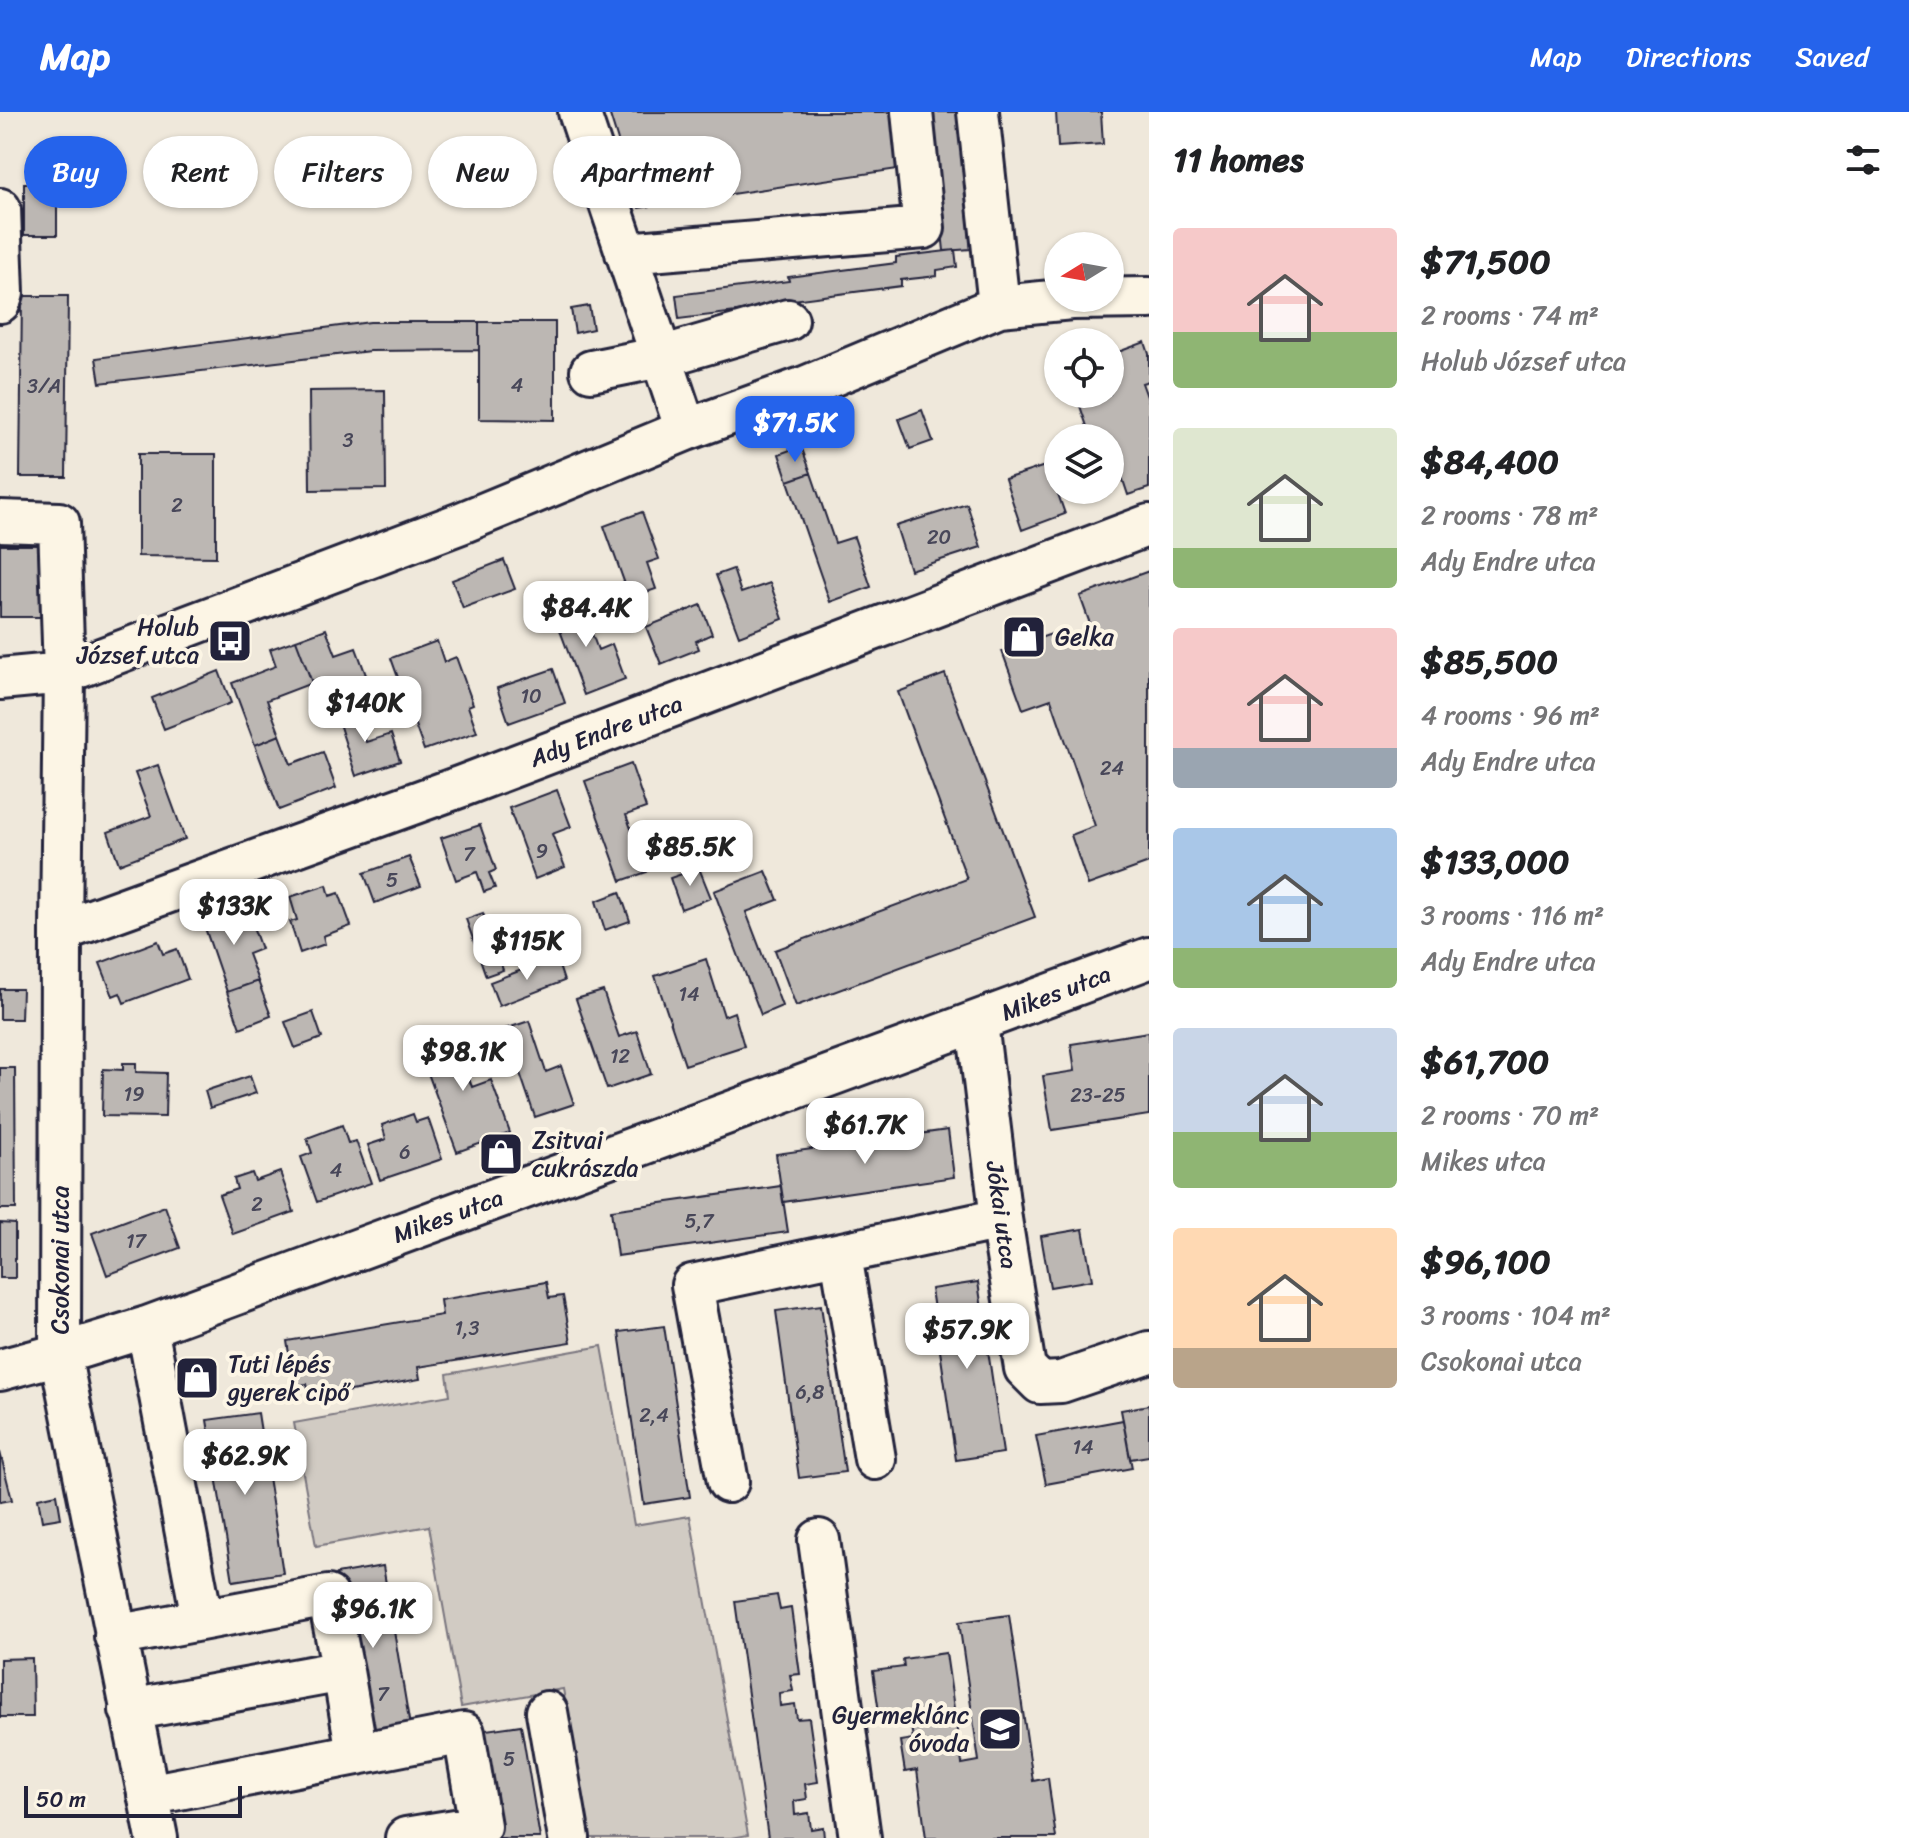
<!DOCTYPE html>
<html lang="en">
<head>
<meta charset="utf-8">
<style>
	:root { --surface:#fff; --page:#f6f6f6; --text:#202124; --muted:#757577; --accent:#2563eb }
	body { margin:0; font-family:Sriracha,sans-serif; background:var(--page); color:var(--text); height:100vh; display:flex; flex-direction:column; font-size:30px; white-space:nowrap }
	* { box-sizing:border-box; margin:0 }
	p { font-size:26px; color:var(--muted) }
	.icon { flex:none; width:44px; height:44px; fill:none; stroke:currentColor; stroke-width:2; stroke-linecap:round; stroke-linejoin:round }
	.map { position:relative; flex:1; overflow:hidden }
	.sheet { display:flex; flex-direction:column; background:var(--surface); width:760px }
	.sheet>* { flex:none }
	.guide { position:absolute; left:24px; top:24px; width:760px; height:72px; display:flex; gap:16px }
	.needle { width:52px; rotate:259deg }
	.tools { position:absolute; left:1044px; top:120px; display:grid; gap:16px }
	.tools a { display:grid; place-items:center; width:80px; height:80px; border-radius:50%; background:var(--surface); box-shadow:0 2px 6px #0004; font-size:40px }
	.scale { position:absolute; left:24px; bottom:20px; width:218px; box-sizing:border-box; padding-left:8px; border:4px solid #22223b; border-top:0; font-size:22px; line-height:28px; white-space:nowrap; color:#22223b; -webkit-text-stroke:6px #fcf5e5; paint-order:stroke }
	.price { position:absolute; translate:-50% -68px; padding:0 18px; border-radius:16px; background:#fff; color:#222; font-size:26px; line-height:52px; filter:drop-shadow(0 2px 4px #0008) }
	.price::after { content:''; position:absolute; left:50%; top:48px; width:24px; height:18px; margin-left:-12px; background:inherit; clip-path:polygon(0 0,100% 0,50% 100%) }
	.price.current { background:var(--accent); color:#fff }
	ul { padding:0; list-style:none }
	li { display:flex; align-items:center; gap:24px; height:200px; padding:0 24px }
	li span { display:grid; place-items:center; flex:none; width:224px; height:160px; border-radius:8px; color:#555 }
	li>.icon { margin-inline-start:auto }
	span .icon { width:96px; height:96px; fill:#fffc; stroke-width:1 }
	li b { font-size:34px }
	h2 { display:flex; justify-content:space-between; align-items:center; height:96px; padding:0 24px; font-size:34px }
	.pill { padding:0 28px; border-radius:36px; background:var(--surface); box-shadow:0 2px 6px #0004; font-size:28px; line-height:72px }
	.pill.current { background:var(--accent); color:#fff }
	header { display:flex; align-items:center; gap:48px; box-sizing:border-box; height:112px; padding:0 40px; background:var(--accent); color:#fff }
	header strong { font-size:38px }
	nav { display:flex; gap:44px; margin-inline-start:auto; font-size:28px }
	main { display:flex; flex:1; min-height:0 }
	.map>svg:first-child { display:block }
	.green { fill:#d1cbc3; stroke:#7a767f; stroke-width:2 }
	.building { fill:#bcb7b3; stroke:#22223b; stroke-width:2 }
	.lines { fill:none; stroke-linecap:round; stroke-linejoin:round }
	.minor-casing { stroke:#22223b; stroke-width:46 }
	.minor { stroke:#fcf5e5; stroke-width:40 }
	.labels { text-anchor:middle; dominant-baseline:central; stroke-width:8; stroke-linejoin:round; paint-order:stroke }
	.number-label { font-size:20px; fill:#484759 }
	.poi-label { font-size:24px; fill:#22223b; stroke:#fcf5e5; text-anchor:start }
	.street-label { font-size:24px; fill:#22223b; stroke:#fcf5e5 }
</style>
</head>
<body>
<header>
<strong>Map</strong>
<nav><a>Map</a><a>Directions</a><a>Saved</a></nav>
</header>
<main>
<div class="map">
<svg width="1149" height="1726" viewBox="0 0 1149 1726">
	<rect width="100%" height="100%" fill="#efe8db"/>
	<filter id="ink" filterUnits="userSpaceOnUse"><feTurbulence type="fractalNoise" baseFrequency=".0125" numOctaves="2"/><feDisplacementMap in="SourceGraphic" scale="16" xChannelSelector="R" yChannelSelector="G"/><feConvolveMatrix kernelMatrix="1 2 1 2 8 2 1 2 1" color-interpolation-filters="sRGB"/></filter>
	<g filter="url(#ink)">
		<!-- green -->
		<path class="green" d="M602 1234 634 1413 690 1404 748 1723 732 1726H590L563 1577 461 1595 429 1414 316 1434 294 1311 450 1283 447 1262Z"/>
		<!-- building -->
		<path class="building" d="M609 0H905L911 55 639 96Z
			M930 0H958L971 137 944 139Z
			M1056 0H1101L1103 32 1058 35Z
			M24 71H57V123H24Z
			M955 138 957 155 937 158V164L901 168V174L792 188 793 193 679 207 676 183 789 169 788 165 896 151V145Z
			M22 184H68L66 365H20Z
			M589 194 593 217 575 221 571 197Z
			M370 210H479V238L370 239 100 271 96 246Z
			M479 210H555V308L479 307Z
			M1145 230 1149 242V269L1142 271 1149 290V376L1128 383 1119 356 1110 359V326H1091L1080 294 1100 286 1099 282H1110V243Z
			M385 278 386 377 310 378 309 279Z
			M922 298 933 329 910 337 899 307Z
			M801 334 811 361 788 369 779 342Z
			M138 342H216V445L138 444Z
			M1048 353 1065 402 1022 418 1005 367Z
			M811 361 835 431 854 425 871 475 830 490 788 369Z
			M967 392 981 435 910 458 896 414Z
			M642 400 659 447 647 451 656 477 630 486 604 414Z
			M0 433H44L43 505H0Z
			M504 448 515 477 463 496 452 468Z
			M733 457 741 481 770 471 783 507 739 524 716 463Z
			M1149 459V751L1088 773 1071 723 1095 714 1051 587 1023 597 1002 539 1063 518 1068 533 1094 523 1080 484Z
			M578 484 598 538 612 532 625 567 584 583 551 494Z
			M701 493 712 522 696 529 699 537 661 552 646 515Z
			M326 517 336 543 356 536 366 563 316 581 296 528Z
			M296 528 312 571 267 588 280 623 255 633 232 571 276 554 270 537Z
			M437 529 444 550 456 545 473 592 468 594 477 620 424 638 391 546Z
			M553 557 565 591 509 611 497 576Z
			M219 559 231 591 164 617 152 586Z
			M945 562 1035 805 796 894 775 838 967 767 898 580Z
			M354 593 366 630 391 622 400 649 356 664 335 599Z
			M280 623 291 652 323 640 336 676 279 698 255 633Z
			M631 652 646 696 626 703 647 760 621 769 585 669Z
			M158 653 185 727 119 752 108 720 151 704 135 661Z
			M557 678 571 715 552 722 565 755 535 767 509 696Z
			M480 713 496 758 489 761 495 776 484 780 477 760 456 768 441 726Z
			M409 745 421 774 375 791 364 761Z
			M699 756 711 786 681 797 670 766Z
			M766 759 778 788 746 800 782 894 761 903 714 779Z
			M327 773 330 784 339 781 351 814 323 824 325 832 300 841 290 810 297 808 290 785Z
			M620 780 630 809 605 818 596 789Z
			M246 795 261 837 248 842 258 869 227 880 203 810Z
			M483 801 503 858 486 864 466 807Z
			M546 816 554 839 531 847 523 824Z
			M158 829 163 842 177 837 188 867 124 891 120 881 113 884 100 851Z
			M556 845 564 869 499 894 490 870Z
			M706 847 724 904 734 900 744 934 685 953 655 864Z
			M258 869 271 904 240 916 227 880Z
			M0 877H22L21 907H0Z
			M603 879 619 925 637 919 651 962 607 977 576 887Z
			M313 900 322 926 295 936 285 910Z
			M529 909 546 960 561 954 574 992 535 1005 505 917Z
			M465 916 475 942 462 947 472 975 491 968 510 1021 457 1040 418 934Z
			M1149 920V1003L1052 1018 1043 964 1075 959 1071 932Z
			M123 951H136V960L166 961 165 1005 102 1004 103 957 123 958Z
			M0 956H15L16 1097H0Z
			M250 964 256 981 210 996 205 979Z
			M413 1002 416 1010 428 1006 442 1047 380 1068 368 1033 386 1027 382 1013Z
			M342 1013 348 1031 356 1029 371 1071 317 1090 301 1045 312 1041 307 1026Z
			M948 1018 954 1065 783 1090 776 1042Z
			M280 1060 294 1100 233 1122 219 1083 237 1077 234 1067 252 1061 255 1069Z
			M781 1074 788 1120 617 1144 611 1098Z
			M165 1094 180 1136 107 1163 92 1121Z
			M0 1111 15 1112V1166H0Z
			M1083 1117 1092 1168 1050 1175 1041 1124Z
			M546 1170 549 1186 563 1184 571 1230 418 1255 420 1267 310 1286 307 1272 294 1274 287 1229 442 1203 440 1188Z
			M978 1170 1003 1341 956 1348 931 1177Z
			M821 1193 845 1360 799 1366 776 1199Z
			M664 1214 690 1385 644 1392 619 1220Z
			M1149 1293V1344L1130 1347 1121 1298Z
			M258 1301 283 1461 233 1469 207 1308Z
			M1123 1308 1132 1356 1046 1372 1036 1324Z
			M0 1340 12 1388 0 1390Z
			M57 1382 61 1406 42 1409 38 1386Z
			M383 1454 410 1614 363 1622 336 1462Z
			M777 1483 780 1498 791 1496 800 1562 790 1563 793 1579 779 1581 780 1594 795 1592 797 1607 809 1606 818 1670 805 1672 807 1687 794 1689 795 1703 809 1701 811 1717 823 1715 824 1726H768L735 1489Z
			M1009 1503 1033 1669 1048 1666 1056 1726H926L917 1658 905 1660 900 1629 913 1627 909 1602 880 1607 873 1559 904 1555 903 1547 946 1541 962 1652 979 1649 959 1510Z
			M32 1546 33 1605H0V1547Z
			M521 1613 540 1726H490L472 1620Z"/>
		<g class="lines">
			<!-- minor casing -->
			<g class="minor-casing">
				<path id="minor" d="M579 0 686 318
					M978 0 999 194
					M0 97 3 181 0 190
					M626 141 924 116 912 0
					M591 259 661 245 788 208
					M0 409 59 411 64 561 61 819 60 1242 157 1726
					M0 567 64 561 461 411 686 318 805 275 999 194 1072 187 1149 186
					M61 819 462 674 1149 413
					M977 911 1001 1107 1025 1256 1040 1271 1061 1270 1149 1240
					M841 1143 875 1347
					M147 1215 202 1506
					M0 1258 60 1242 147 1215 1149 846
					M728 1370 692 1173 1001 1107
					M819 1428 860 1726
					M115 1524 328 1484 343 1559
					M130 1598 343 1559 357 1641
					M547 1600 569 1726
					M148 1683 464 1621 480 1714 406 1726"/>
			</g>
			<!-- minor -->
			<use href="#minor" class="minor"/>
		</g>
	</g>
	<!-- icons -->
	<defs>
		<g id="shop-square" transform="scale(2.3)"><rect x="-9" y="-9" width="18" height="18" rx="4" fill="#22223b" stroke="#fcf5e5"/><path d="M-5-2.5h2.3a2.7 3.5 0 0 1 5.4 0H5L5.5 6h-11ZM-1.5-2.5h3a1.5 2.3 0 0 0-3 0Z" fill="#fff"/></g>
		<g id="bus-square" transform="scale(2.3)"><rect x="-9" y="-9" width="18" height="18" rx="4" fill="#22223b" stroke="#fcf5e5"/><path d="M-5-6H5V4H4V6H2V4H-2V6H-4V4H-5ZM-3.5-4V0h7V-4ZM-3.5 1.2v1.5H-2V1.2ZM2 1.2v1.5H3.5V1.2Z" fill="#fff"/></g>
		<g id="school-square" transform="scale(2.3)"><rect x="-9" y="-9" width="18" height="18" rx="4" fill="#22223b" stroke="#fcf5e5"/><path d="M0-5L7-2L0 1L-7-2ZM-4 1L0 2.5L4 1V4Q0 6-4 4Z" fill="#fff"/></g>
	</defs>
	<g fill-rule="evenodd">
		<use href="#shop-square" x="1024" y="525"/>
		<use href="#bus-square" x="230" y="529"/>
		<use href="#shop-square" x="501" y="1042"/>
		<use href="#shop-square" x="197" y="1266"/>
		<use href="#school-square" x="1000" y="1617"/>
	</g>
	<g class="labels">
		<!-- number labels -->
		<g class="number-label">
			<text x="517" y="273">4</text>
			<text x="44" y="274">3/A</text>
			<text x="348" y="328">3</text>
			<text x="177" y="393">2</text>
			<text x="939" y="425">20</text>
			<text x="531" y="584">10</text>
			<text x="1112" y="656">24</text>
			<text x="542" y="739">9</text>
			<text x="469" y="742">7</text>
			<text x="392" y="768">5</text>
			<text x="689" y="882">14</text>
			<text x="620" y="944">12</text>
			<text x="134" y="982">19</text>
			<text x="1098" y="983">23-25</text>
			<text x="405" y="1040">6</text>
			<text x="336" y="1058">4</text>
			<text x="257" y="1092">2</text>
			<text x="699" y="1109">5,7</text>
			<text x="136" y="1129">17</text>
			<text x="467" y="1216">1,3</text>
			<text x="810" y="1280">6,8</text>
			<text x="654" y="1303">2,4</text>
			<text x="1083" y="1335">14</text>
			<text x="383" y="1582">7</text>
			<text x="509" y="1647">5</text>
		</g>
		<!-- poi labels -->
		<g class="poi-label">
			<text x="199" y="515" text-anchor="end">Holub<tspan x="199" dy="28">József utca</tspan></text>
			<text x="1055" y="525">Gelka</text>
			<text x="532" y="1028">Zsitvai<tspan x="532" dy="28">cukrászda</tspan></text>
			<text x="228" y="1252">Tuti lépés<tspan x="228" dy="28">gyerek cipő</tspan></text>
			<text x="969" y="1603" text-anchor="end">Gyermeklánc<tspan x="969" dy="28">óvoda</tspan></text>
		</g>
		<!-- street labels -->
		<g class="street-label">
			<text transform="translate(606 619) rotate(-21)">Ady Endre utca</text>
			<text transform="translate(1056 881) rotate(-21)">Mikes utca</text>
			<text transform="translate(1002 1103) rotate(82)">Jókai utca</text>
			<text transform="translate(448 1104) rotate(-20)">Mikes utca</text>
			<text transform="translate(60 1148) rotate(-90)">Csokonai utca</text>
		</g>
	</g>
</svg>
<div class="tools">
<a><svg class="needle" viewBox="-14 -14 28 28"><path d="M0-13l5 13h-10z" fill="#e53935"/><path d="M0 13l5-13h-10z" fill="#757577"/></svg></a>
<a><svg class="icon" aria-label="locate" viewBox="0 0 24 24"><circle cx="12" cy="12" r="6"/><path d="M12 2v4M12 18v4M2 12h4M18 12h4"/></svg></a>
<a><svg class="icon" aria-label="layers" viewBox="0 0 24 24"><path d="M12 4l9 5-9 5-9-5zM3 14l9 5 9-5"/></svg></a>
</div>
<div class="scale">50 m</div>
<b class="price current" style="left:795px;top:352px">$71.5K</b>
<b class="price" style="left:586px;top:537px">$84.4K</b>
<b class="price" style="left:365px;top:632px">$140K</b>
<b class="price" style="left:690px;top:776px">$85.5K</b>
<b class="price" style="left:234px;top:835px">$133K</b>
<b class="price" style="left:527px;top:870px">$115K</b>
<b class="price" style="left:463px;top:981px">$98.1K</b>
<b class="price" style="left:865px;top:1054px">$61.7K</b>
<b class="price" style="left:967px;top:1259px">$57.9K</b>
<b class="price" style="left:245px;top:1385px">$62.9K</b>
<b class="price" style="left:373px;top:1538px">$96.1K</b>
<div class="guide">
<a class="pill current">Buy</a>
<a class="pill">Rent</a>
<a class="pill">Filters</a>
<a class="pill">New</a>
<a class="pill">Apartment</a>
</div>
</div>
<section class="sheet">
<h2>11 homes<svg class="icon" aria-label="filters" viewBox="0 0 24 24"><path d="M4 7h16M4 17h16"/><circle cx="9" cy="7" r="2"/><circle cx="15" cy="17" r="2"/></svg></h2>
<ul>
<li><span style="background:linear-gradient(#f6c9c9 65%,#8fb573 0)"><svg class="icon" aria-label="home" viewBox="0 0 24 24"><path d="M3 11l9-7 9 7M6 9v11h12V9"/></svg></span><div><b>$71,500</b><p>2 rooms · 74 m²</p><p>Holub József utca</p></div></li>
<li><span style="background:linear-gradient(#dfe7d0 75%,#8fb573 0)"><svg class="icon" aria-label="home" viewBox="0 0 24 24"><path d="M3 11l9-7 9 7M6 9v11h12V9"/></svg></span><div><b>$84,400</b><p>2 rooms · 78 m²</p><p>Ady Endre utca</p></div></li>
<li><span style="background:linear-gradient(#f6c9c9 75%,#9aa5b1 0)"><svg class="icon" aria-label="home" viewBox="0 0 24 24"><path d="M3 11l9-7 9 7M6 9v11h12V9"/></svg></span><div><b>$85,500</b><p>4 rooms · 96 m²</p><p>Ady Endre utca</p></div></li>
<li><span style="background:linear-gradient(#a9c7e8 75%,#8fb573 0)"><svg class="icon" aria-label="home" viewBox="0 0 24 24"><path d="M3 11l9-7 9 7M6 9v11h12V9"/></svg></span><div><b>$133,000</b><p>3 rooms · 116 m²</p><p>Ady Endre utca</p></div></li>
<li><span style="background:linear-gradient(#c9d6e8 65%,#8fb573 0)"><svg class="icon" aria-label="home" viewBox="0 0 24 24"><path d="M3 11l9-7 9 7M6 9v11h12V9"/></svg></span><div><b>$61,700</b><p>2 rooms · 70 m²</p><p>Mikes utca</p></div></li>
<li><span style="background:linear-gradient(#ffd9b3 75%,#b9a48a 0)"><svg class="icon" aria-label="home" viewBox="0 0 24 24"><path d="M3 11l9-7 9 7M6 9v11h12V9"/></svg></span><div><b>$96,100</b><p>3 rooms · 104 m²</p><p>Csokonai utca</p></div></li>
</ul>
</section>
</main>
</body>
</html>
